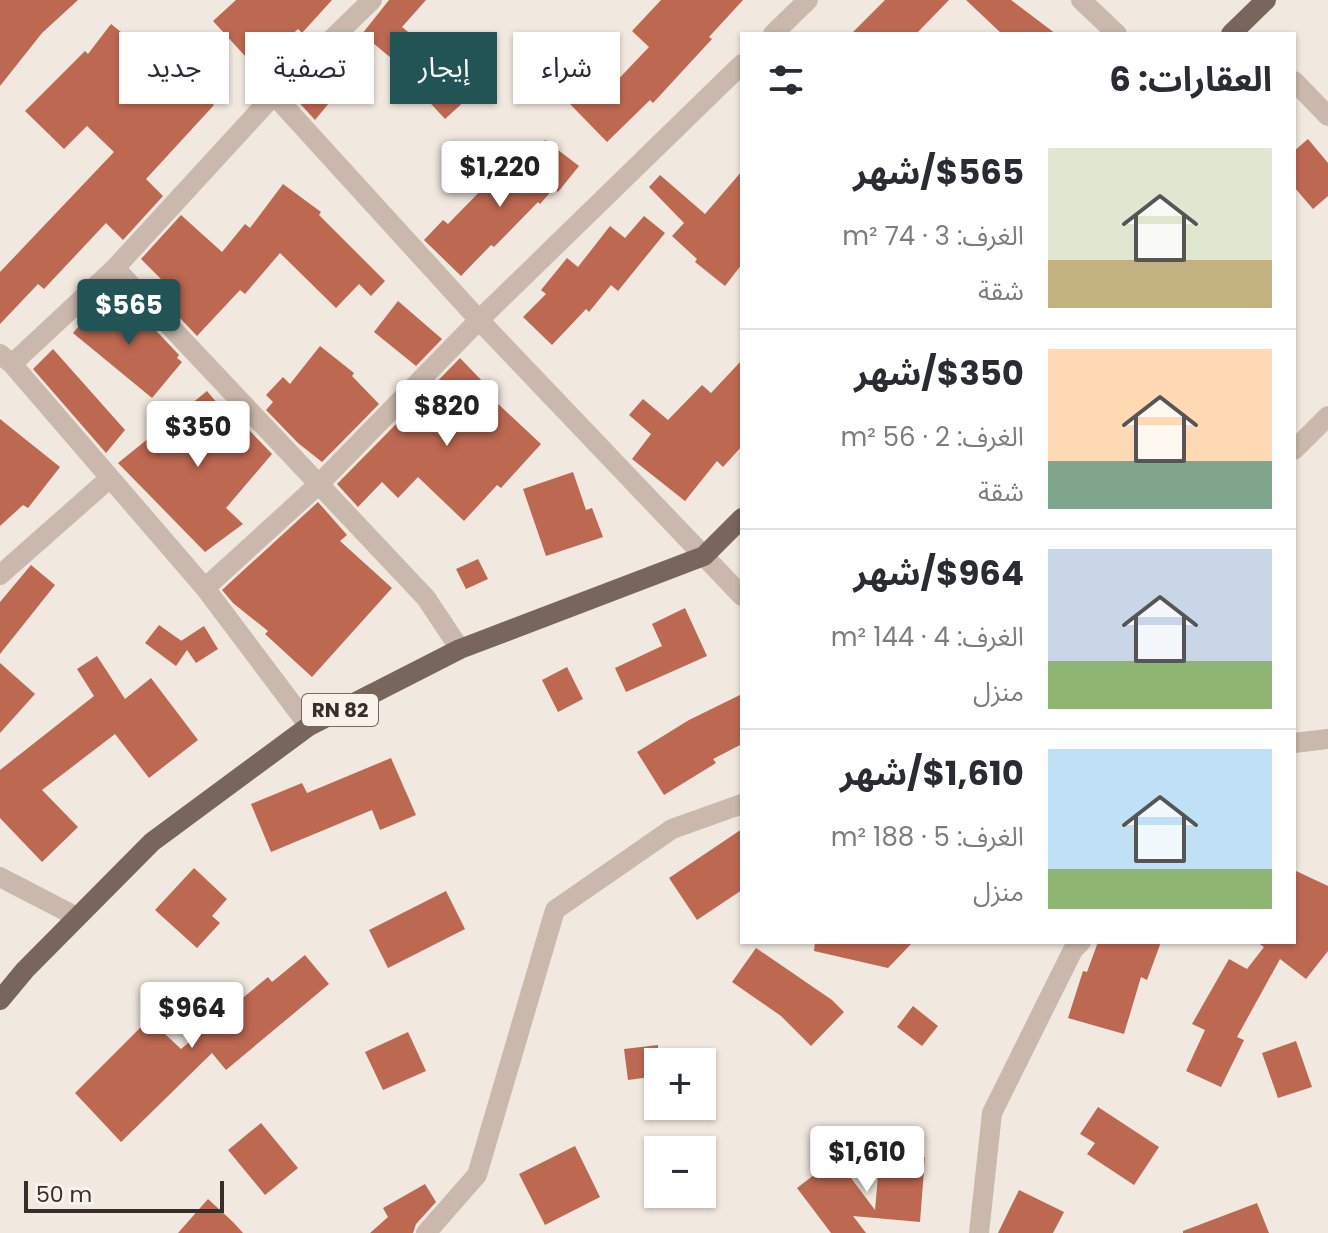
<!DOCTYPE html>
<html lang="ar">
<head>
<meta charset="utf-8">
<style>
	:root { --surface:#fff; --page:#f2f2f3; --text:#2b2b33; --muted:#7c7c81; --line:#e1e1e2; --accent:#225456 }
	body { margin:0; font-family:Poppins,"Noto Sans Arabic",sans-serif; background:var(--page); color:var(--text); direction:rtl; height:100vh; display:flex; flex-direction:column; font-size:30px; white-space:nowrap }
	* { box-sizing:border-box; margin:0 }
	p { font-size:26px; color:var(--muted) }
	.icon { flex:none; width:44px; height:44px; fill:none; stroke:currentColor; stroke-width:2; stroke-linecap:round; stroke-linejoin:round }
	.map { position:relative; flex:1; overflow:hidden; direction:ltr }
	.details { position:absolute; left:740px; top:32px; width:556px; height:912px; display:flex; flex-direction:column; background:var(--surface); border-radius:0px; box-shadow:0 2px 6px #0004; direction:rtl }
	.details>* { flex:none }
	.guide { position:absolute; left:24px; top:32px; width:596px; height:72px; direction:rtl; display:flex; gap:16px }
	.tools { position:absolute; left:644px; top:1048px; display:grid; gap:16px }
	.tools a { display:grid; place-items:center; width:72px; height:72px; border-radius:0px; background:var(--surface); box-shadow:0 2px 6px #0004; font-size:40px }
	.scale { position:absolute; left:24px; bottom:20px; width:200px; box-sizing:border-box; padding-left:8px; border:4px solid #372e2a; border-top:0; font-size:22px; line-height:28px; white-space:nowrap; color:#372e2a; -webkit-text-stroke:6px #f9f2eb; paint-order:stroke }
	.price { position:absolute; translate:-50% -68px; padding:0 18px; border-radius:8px; background:#fff; color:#222; font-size:26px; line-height:52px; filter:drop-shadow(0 2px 4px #0008) }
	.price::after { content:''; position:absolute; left:50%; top:48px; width:24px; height:18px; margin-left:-12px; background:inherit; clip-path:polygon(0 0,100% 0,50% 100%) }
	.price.selected { background:var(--accent); color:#fff }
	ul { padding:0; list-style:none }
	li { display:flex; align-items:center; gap:24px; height:200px; padding:0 24px }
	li+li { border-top:2px solid var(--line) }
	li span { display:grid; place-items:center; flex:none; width:224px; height:160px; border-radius:0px; color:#555 }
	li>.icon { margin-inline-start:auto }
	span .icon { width:96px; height:96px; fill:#fffc; stroke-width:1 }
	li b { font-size:34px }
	h2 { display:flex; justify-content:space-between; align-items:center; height:96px; padding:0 24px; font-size:34px }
	.pill { padding:0 28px; border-radius:0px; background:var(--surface); box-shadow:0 2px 6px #0004; font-size:28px; line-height:72px }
	.pill.selected { background:var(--accent); color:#fff }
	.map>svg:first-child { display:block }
	.building { fill:#bd6851 }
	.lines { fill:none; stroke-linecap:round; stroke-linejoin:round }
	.street { stroke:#c9b8ab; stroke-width:20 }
	.primary { stroke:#78655c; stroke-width:20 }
	.labels { text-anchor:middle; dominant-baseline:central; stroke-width:8; stroke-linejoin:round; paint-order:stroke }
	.shield { fill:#f9f2eb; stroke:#716964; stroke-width:2 }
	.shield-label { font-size:20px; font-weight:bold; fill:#372e2a }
</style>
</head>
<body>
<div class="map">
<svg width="1328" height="1233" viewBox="0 0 1328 1233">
	<rect width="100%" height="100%" fill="#f1e8df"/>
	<!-- building -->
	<path class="building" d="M0 0H78L42 33 0 86Z
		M236 0H332L302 33 298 29 256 68 213 21Z
		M389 0H426L402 27 437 55 443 49 479 88 445 119 399 69 402 67 362 34Z
		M661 0H743L709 37 712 39 653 103 650 100 607 142 570 104 598 78 609 89 649 47 632 31Z
		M885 0H949L916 34H851Z
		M966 0H1011L1056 34H1002Z
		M111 24 173 74 176 70 214 105 146 179 163 196 123 240 106 223 44 289 38 284 0 324V272L114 152 87 126 64 149 25 111 85 51 88 54Z
		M330 59 344 70 331 85 339 91 315 120 294 97Z
		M1308 139 1328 163V196L1313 209 1294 187V151Z
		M545 140 579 166 558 192 554 188 540 204 538 202 494 247 491 245 461 276 424 240 443 220 448 224 490 181 500 191 522 165 524 167Z
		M742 171V264L725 286 695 262 697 259 672 236 684 223 649 187 660 175 705 214Z
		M283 184 321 212 319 215 385 281 371 296 359 284 336 308 280 253 245 294 240 290 197 336 164 301 173 291 141 259 181 215 222 252 245 224 250 228Z
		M644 216 665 233 618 291 611 285 589 312 586 309 552 345 523 317 546 294 541 290 567 258 578 267 610 226 625 238Z
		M104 296 140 327 146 320 179 355 177 358 182 362 152 398 73 333Z
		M398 301 442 339 416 366 374 332Z
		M320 346 354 373 352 376 379 404 322 462 298 443 266 410 273 402 266 395 283 377 290 384Z
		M53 349 125 430 106 453 33 369Z
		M460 358 486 385 482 389 541 444 501 488 497 485 464 521 418 477 398 498 382 482 358 507 337 484 406 414 419 424 435 406 424 395Z
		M742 360V446L723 467 717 461 685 501 632 459 651 434 629 415 643 399 668 420 702 385 711 393Z
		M207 391 243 434 248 429 272 454 226 508 243 524 205 552 118 463Z
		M0 419 60 467 28 508 23 505 0 526Z
		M573 472 586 510 592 508 603 537 546 556 523 489Z
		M318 502 347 535 340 541 392 588 312 677 265 634 268 631 233 603 222 590Z
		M478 559 488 579 466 589 456 569Z
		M31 565 55 585 0 654V602Z
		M685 608 707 656 626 692 615 668 662 646 652 624Z
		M159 625 183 642 181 641 204 626 218 649 196 663 187 650 176 666 145 643Z
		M97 656 125 699 151 678 198 740 149 778 115 734 42 790 78 827 42 862 0 818V770L94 696 77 669Z
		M0 663 35 694 0 733Z
		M567 667 583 699 558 712 542 680Z
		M742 694V744L713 759 716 763 664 795 637 752 689 720Z
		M391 758 416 815 380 830 372 810 271 852 251 804 302 783 307 793Z
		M742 829V890L697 920 669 878Z
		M194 868 227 899 212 916 220 923 197 948 155 910Z
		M1294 870 1328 886V951L1306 979 1280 959 1237 1037 1244 1040 1221 1087 1186 1071 1205 1030 1192 1024 1229 959 1247 969 1264 947 1257 942H1294Z
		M446 891 465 929 388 968 369 930Z
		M815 942H913L888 968 814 951Z
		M1098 942H1161L1147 980 1141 977 1124 1034 1068 1018 1083 971 1087 972Z
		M756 948 832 1000 844 1012 811 1046 781 1016 732 982Z
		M305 955 329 984 226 1070 212 1053 121 1142 75 1093 149 1019 181 1049 268 977 272 982Z
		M913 1006 938 1026 922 1046 897 1027Z
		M408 1032 426 1071 383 1090 365 1052Z
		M1296 1041 1312 1087 1278 1098 1262 1053Z
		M658 1045V1076L628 1080 624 1049Z
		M1098 1107 1159 1147 1134 1185 1087 1154 1095 1143 1080 1134Z
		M261 1123 298 1168 265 1195 228 1150Z
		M575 1146 600 1197 545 1225 519 1174Z
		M880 1153 925 1157 920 1222 853 1216 866 1233H831L797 1188 836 1158 875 1210Z
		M425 1184 436 1202 416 1224 413 1233H370L388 1217 383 1208Z
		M1019 1190 1064 1212 1053 1233H998Z
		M208 1199 233 1222 243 1233H178Z
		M1257 1203 1269 1233H1183V1231Z"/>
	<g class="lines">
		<!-- street -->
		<path class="street" d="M1081 0 1117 34
			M773 34 808 0
			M1294 81 1328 116
			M274 95 479 320 742 596
			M115 268 426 598 460 649
			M0 354 12 364 205 588 309 726
			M12 364 115 268 274 95 372 0
			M1294 450 1328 416
			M0 575 110 478
			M205 588 319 484 479 320 742 64
			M1294 743 1328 739
			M0 877 77 917
			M426 1233 477 1175 555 910 672 829 742 804
			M979 1233 992 1113 1073 950 1081 942"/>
		<!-- primary -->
		<path class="primary" d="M1231 34 1266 0
			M0 1000 25 970 152 842 309 726 460 649 704 556 742 518"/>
	</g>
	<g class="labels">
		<!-- shield labels -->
		<rect class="shield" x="302" y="694" width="76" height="32" rx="6"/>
		<g class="shield-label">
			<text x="340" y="710">RN 82</text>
		</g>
	</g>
</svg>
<div class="tools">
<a>+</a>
<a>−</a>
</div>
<div class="scale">50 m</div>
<b class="price" style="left:500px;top:209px">$1,220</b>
<b class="price selected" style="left:129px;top:347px">$565</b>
<b class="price" style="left:447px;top:448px">$820</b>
<b class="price" style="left:198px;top:469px">$350</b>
<b class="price" style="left:192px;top:1050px">$964</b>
<b class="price" style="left:867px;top:1194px">$1,610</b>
<div class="guide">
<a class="pill">شراء</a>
<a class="pill selected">إيجار</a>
<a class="pill">تصفية</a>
<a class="pill">جديد</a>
</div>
<section class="details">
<h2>العقارات: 6<svg class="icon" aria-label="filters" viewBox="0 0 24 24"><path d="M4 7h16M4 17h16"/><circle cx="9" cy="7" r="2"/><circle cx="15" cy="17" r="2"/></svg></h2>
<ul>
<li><span style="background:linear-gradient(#dfe7d0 70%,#c2b280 0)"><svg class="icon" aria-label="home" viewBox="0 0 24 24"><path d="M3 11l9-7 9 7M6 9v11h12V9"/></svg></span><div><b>$565/شهر</b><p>الغرف: 3 · 74 m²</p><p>شقة</p></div></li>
<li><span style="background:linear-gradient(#ffd9b3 70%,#7fa58c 0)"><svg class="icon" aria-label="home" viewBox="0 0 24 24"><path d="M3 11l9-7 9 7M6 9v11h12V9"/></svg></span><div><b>$350/شهر</b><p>الغرف: 2 · 56 m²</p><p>شقة</p></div></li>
<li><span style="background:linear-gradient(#c9d6e8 70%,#8fb573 0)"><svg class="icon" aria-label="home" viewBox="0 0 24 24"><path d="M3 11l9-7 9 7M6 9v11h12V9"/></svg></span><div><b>$964/شهر</b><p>الغرف: 4 · 144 m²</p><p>منزل</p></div></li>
<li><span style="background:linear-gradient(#bfe0f5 75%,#8fb573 0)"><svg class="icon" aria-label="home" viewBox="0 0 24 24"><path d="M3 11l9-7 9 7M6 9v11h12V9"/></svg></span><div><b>$1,610/شهر</b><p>الغرف: 5 · 188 m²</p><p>منزل</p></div></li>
</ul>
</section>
</div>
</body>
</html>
